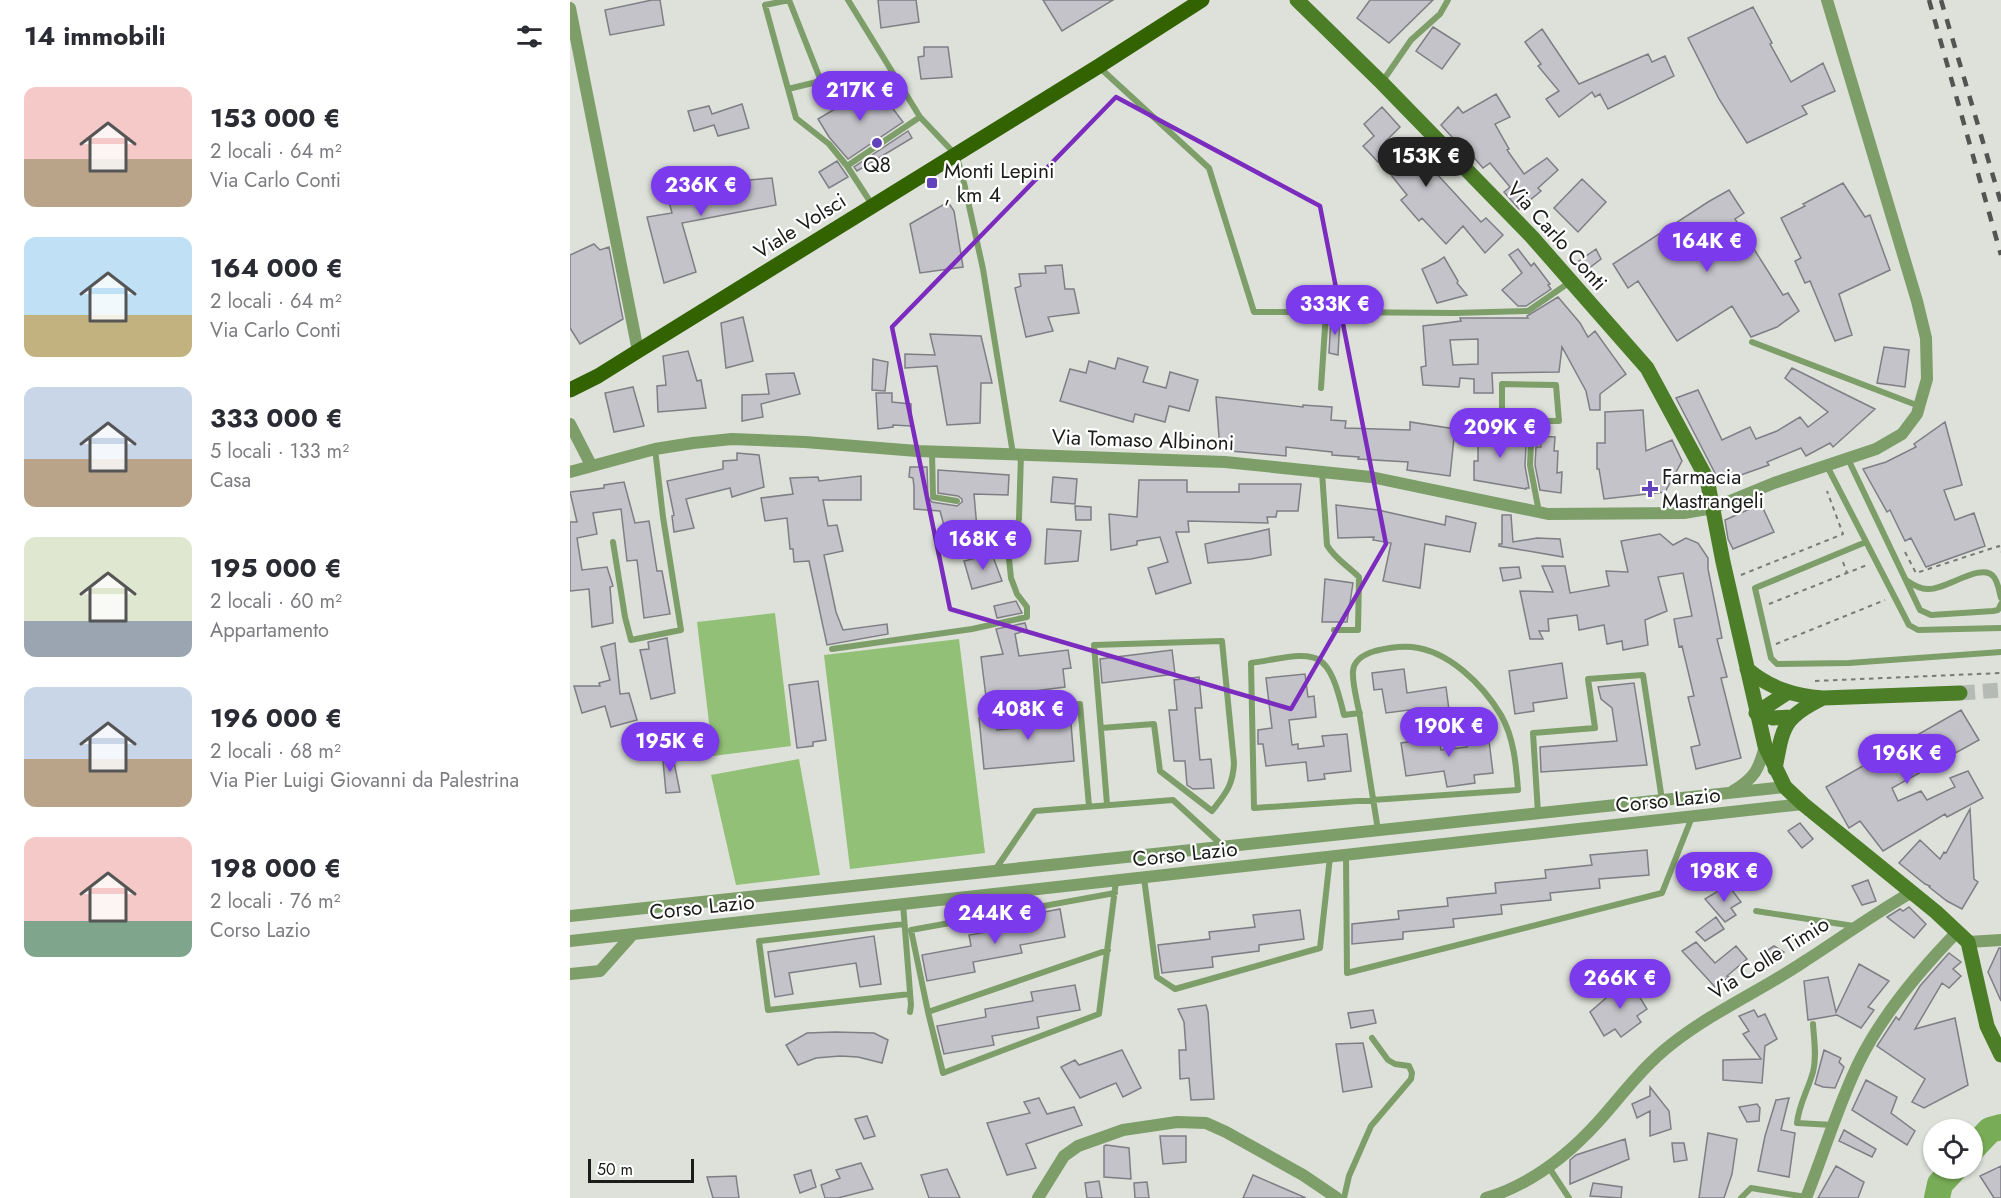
<!DOCTYPE html>
<html lang="it">
<head>
<meta charset="utf-8">
<style>
	:root { --surface:#fff; --page:#f7f7f7; --text:#2b2b33; --muted:#7c7c81; --accent:#7c3aed }
	body { margin:0; font-family:Jost,sans-serif; background:var(--page); color:var(--text); height:100vh; display:flex; flex-direction:column; font-size:22px; white-space:nowrap }
	* { box-sizing:border-box; margin:0 }
	p { font-size:20px; color:var(--muted) }
	.icon { flex:none; width:33px; height:33px; fill:none; stroke:currentColor; stroke-width:2; stroke-linecap:round; stroke-linejoin:round }
	.map { position:relative; flex:1; overflow:hidden }
	.details { display:flex; flex-direction:column; background:var(--surface); width:570px }
	.details>* { flex:none }
	.controls { position:absolute; left:1353px; top:1119px; display:grid; gap:12px }
	.controls a { display:grid; place-items:center; width:60px; height:60px; border-radius:50%; background:var(--surface); box-shadow:0 2px 4px #0004; font-size:30px }
	.scale { position:absolute; left:18px; bottom:15px; width:106px; box-sizing:border-box; padding-left:6px; border:3px solid #1b1d1a; border-top:0; font-size:16px; line-height:21px; white-space:nowrap; color:#1b1d1a; -webkit-text-stroke:4px #fff; paint-order:stroke }
	.price { position:absolute; translate:-50% -51px; padding:0 14px; border-radius:21px; background:var(--accent); color:#fff; font-size:20px; line-height:39px; filter:drop-shadow(0 2px 3px #0008) }
	.price::after { content:''; position:absolute; left:50%; top:36px; width:18px; height:14px; margin-left:-9px; background:inherit; clip-path:polygon(0 0,100% 0,50% 100%) }
	.price.current { background:#222; color:#fff }
	ul { padding:0; list-style:none }
	li { display:flex; align-items:center; gap:18px; height:150px; padding:0 24px }
	li span { display:grid; place-items:center; flex:none; width:168px; height:120px; border-radius:12px; color:#555 }
	li>.icon { margin-inline-start:auto }
	span .icon { width:72px; height:72px; fill:#fffc; stroke-width:1 }
	li b { font-size:26px }
	h2 { display:flex; justify-content:space-between; align-items:center; height:72px; padding:0 24px; font-size:26px }
	main { display:flex; flex:1; min-height:0 }
	.map>svg:first-child { display:block }
	.green { fill:#93c077 }
	.lines { fill:none; stroke-linecap:round; stroke-linejoin:round }
	.river { stroke:#78ac56; stroke-width:26 }
	.building { fill:#c3c3c9; stroke:#7f7e85; stroke-width:1.5; fill-rule:evenodd }
	.secondary-tunnel { stroke:#b6bab4; stroke-width:15; stroke-dasharray:15 8; stroke-linecap:butt }
	.path { stroke:#777a75; stroke-width:2; stroke-dasharray:4.5 4.5; stroke-linecap:butt }
	.lane { stroke:#7d9e68; stroke-width:6 }
	.street { stroke:#7d9e68; stroke-width:12 }
	.secondary { stroke:#4c7d27; stroke-width:15 }
	.primary { stroke:#336200; stroke-width:15 }
	.rail { stroke:#525551; stroke-width:4.5; stroke-dasharray:10 10; stroke-linecap:butt }
	.marked { fill:none; stroke:#7b2cbf; stroke-width:4.5; stroke-linejoin:round }
	.poi-dot { fill:#6343bb; stroke:#fff; stroke-width:2 }
	.labels { text-anchor:middle; dominant-baseline:central; stroke-width:4.5; stroke-linejoin:round; paint-order:stroke }
	.poi-label { font-size:21px; fill:#1b1d1a; stroke:#fff; text-anchor:start }
	.street-label { font-size:21px; fill:#1b1d1a; stroke:#fff }
</style>
</head>
<body>
<main>
<section class="details">
<h2>14 immobili<svg class="icon" aria-label="filters" viewBox="0 0 24 24"><path d="M4 7h16M4 17h16"/><circle cx="9" cy="7" r="2"/><circle cx="15" cy="17" r="2"/></svg></h2>
<ul>
<li><span style="background:linear-gradient(#f6c9c9 60%,#b9a48a 0)"><svg class="icon" aria-label="home" viewBox="0 0 24 24"><path d="M3 11l9-7 9 7M6 9v11h12V9"/></svg></span><div><b>153 000 €</b><p>2 locali · 64 m²</p><p>Via Carlo Conti</p></div></li>
<li><span style="background:linear-gradient(#bfe0f5 65%,#c2b280 0)"><svg class="icon" aria-label="home" viewBox="0 0 24 24"><path d="M3 11l9-7 9 7M6 9v11h12V9"/></svg></span><div><b>164 000 €</b><p>2 locali · 64 m²</p><p>Via Carlo Conti</p></div></li>
<li><span style="background:linear-gradient(#c9d6e8 60%,#b9a48a 0)"><svg class="icon" aria-label="home" viewBox="0 0 24 24"><path d="M3 11l9-7 9 7M6 9v11h12V9"/></svg></span><div><b>333 000 €</b><p>5 locali · 133 m²</p><p>Casa</p></div></li>
<li><span style="background:linear-gradient(#dfe7d0 70%,#9aa5b1 0)"><svg class="icon" aria-label="home" viewBox="0 0 24 24"><path d="M3 11l9-7 9 7M6 9v11h12V9"/></svg></span><div><b>195 000 €</b><p>2 locali · 60 m²</p><p>Appartamento</p></div></li>
<li><span style="background:linear-gradient(#c9d6e8 60%,#b9a48a 0)"><svg class="icon" aria-label="home" viewBox="0 0 24 24"><path d="M3 11l9-7 9 7M6 9v11h12V9"/></svg></span><div><b>196 000 €</b><p>2 locali · 68 m²</p><p>Via Pier Luigi Giovanni da Palestrina</p></div></li>
<li><span style="background:linear-gradient(#f6c9c9 70%,#7fa58c 0)"><svg class="icon" aria-label="home" viewBox="0 0 24 24"><path d="M3 11l9-7 9 7M6 9v11h12V9"/></svg></span><div><b>198 000 €</b><p>2 locali · 76 m²</p><p>Corso Lazio</p></div></li>
</ul>
</section>
<div class="map">
<svg width="1431" height="1198" viewBox="0 0 1431 1198">
	<rect width="100%" height="100%" fill="#dde1da"/>
	<!-- green -->
	<path class="green" d="M205 613 221 746 143 756 127 622Z
		M389 639 415 853 280 869 254 655Z
		M229 759 250 875 166 885 141 775Z"/>
	<g class="lines">
		<!-- river -->
		<path class="river" d="M1402 1149 1420 1130 1431 1127
			M1367 1198 1370 1184 1385 1168"/>
	</g>
	<!-- building -->
	<path class="building" d="M82 0H90L94 25 40 35 35 10Z
		M308 0H346L349 22 311 28Z
		M473 0H543L492 31Z
		M800 0H863L819 43 787 18Z
		M1183 7 1202 43 1200 44 1221 82 1253 63 1265 91 1232 106 1237 114 1177 143 1149 99 1118 38Z
		M863 27 890 44 872 69 846 51Z
		M972 29 1009 84 1078 54 1082 62 1095 56 1104 76 1038 109 1030 94 1025 97 1022 92 989 117 976 99 989 91 968 66 971 64 955 42Z
		M354 47H378L382 77 351 79 348 57 354 56Z
		M305 85 333 122 278 159 259 137 248 119Z
		M926 94 940 117 925 124 939 149 937 150 954 174 977 158 988 170 968 188 971 191 949 209 934 192 940 187 920 163 913 168 894 146 892 148 871 125 888 107 893 113Z
		M172 104 179 128 148 136 144 125 124 131 118 111 139 106 142 114Z
		M812 107 830 127 815 142 831 160 844 149 911 222 916 218 933 235 915 253 893 226 876 244 852 218 849 221 831 200 837 195 810 161 808 162 793 146 804 136 794 124Z
		M338 131 342 138 287 171 284 167Z
		M267 161 278 177 259 188 249 172Z
		M202 178 206 205 112 223 126 272 94 283 77 217 102 213 95 187Z
		M1012 179 1036 202 1008 232 984 208Z
		M1273 183 1295 217 1300 215 1320 270 1269 294 1282 335 1265 341 1240 281 1235 283 1225 261 1231 258 1211 218 1235 206 1233 204Z
		M1159 190 1174 213 1165 219 1213 295 1218 293 1229 311 1207 327 1181 337 1162 306 1107 341 1068 281 1058 288 1043 264 1138 202Z
		M378 202 384 211 393 267 350 273 340 224Z
		M24 244 30 250 39 247 53 319 10 344 0 328V255Z
		M948 249 961 266 964 263 980 284 978 285 981 289 956 306H948L932 290 952 273 939 255Z
		M1026 249 1031 259 1014 272 1006 263Z
		M874 257 888 281 887 283 897 295 867 303 852 269 867 262Z
		M492 265 495 289H504L509 313 478 317 483 331 456 337 445 288 451 286 449 274 476 273 475 266Z
		M988 297 1010 323 1018 337 1025 331 1056 374 1030 394V410H1020L1016 391 992 347 989 372 922 373 923 393H904V379L890 378 889 387 853 385 851 367 856 366 853 326 891 321 890 318H958L957 316ZM908 339V364L883 365 880 340Z
		M173 317 183 361 156 368 151 323Z
		M761 317H770L768 355 759 353Z
		M360 334 411 336 422 383H411L410 423 377 425 367 366 335 368V354L365 355Z
		M1314 347 1339 350 1335 387 1307 383Z
		M118 351 127 381 131 380 136 408 88 412 87 386 96 385 93 356Z
		M548 358 578 367 573 382 596 388 600 372 628 380 619 411 599 406 595 422 565 414 563 422 490 401 500 369 516 373 519 361 545 369Z
		M303 359 318 362 315 391 302 390Z
		M1222 368 1305 409 1263 447 1260 443 1236 456 1231 448 1197 462 1199 465 1154 481 1147 477 1106 398 1128 390 1152 440 1180 427 1186 439 1207 431 1230 417 1238 427 1258 412 1215 378Z
		M224 373 230 394 191 404 193 417 172 421V395L199 394 196 374Z
		M63 387 74 426 44 432 35 393Z
		M306 393H322V402L341 404V426L323 425V427L308 429Z
		M646 397 733 407V405L762 407 761 420 776 421 775 428 840 430V422L885 429 880 476 837 470 838 462 788 459 789 457 762 455V452L716 447V456L650 450Z
		M1073 410 1076 451 1102 440 1112 461 1095 492 1034 499 1029 469H1027V443H1035V412Z
		M1375 422 1392 485 1374 490 1385 520 1404 513 1415 546 1356 567 1341 538 1335 541 1320 510 1317 512 1293 469 1316 462 1346 447 1344 444Z
		M908 426 938 428 939 445 956 446 955 466 959 488H956V489L904 480V461H908Z
		M969 436 985 437 984 451H988L987 473 992 472 991 493 970 490 965 465 966 447H971Z
		M167 453 189 455 194 487 162 497 160 488 116 499 124 528 104 532 102 516 104 515 97 481 153 469V461L167 460Z
		M340 467H357L358 497 362 502 387 506 392 502V499L388 496 368 493V470L439 475 438 495 404 494 408 540H378L370 511 344 509V487L343 478 339 477Z
		M291 476V500H253L258 526 267 525 273 551 254 555 266 612 273 630 317 624 318 634 257 645 239 561 224 562 223 549H220L217 518 195 521 191 498 223 494 220 478 248 477 249 481Z
		M483 477 507 479 505 504 481 502Z
		M569 480H617V492H669V484H731L728 511H707L706 517H697L698 523 618 521 619 532H606L621 583 586 594 578 568 598 562 590 537 567 541V545L541 550 539 514 567 517Z
		M54 482 65 523 79 521 87 571H92L100 614 74 618 67 560 57 561 51 509 23 513 27 534 7 538 12 570 37 567 43 586 40 587 43 623 22 627 19 589 0 591V522H7L0 492 34 488V485Z
		M1191 504 1204 532 1163 549 1158 539 1155 520Z
		M766 505 808 510 875 525 876 516 906 523 900 552 855 544 850 588 813 581 821 543 803 540 804 537 768 538Z
		M505 506 521 507V520H506Z
		M932 515H941L943 542 967 538 990 539 993 557 929 546V544H932Z
		M477 529 511 531 508 561 475 564Z
		M699 529 701 555 681 559 638 563 635 544Z
		M1090 534 1103 545 1116 538 1128 543 1138 558V569L1152 638 1147 639 1157 677 1151 678 1171 758 1126 769 1121 747 1130 745 1118 697 1124 696 1112 646 1109 647 1104 619 1122 616 1113 573 1088 577 1097 611 1075 620 1078 645 1053 650 1052 641 1037 644 1034 625 1009 630 1007 615 978 619 979 631H969L973 639H960L950 591 983 592 972 566H995L1000 593 1039 586 1036 571 1058 572 1051 541Z
		M422 554 432 581 402 589 394 561Z
		M949 567 951 578 933 581 930 568Z
		M755 579 783 583 777 622H752Z
		M446 601 452 613 427 618 424 606Z
		M455 623 457 630 445 634 449 656 498 650 501 668 493 669 495 687 416 697 411 657 433 654 426 629Z
		M97 638 105 693 81 699 70 650 79 649 78 642Z
		M45 643 50 694 59 693 67 720 41 727 35 706 12 713 4 686H30L29 683 40 680 31 647Z
		M602 650 605 674 532 683 530 659Z
		M992 663 997 698 963 703 964 711 945 714 939 671Z
		M834 669 837 693 876 687 879 710 884 709 886 722 857 726 855 708 816 713 812 689 804 690 802 673Z
		M735 674 738 697 744 696 746 717 719 720 722 745 728 744V749L754 746 752 736 777 734 781 771 754 774 755 779 738 781 736 762 696 766 693 744H688V730L702 728 696 678Z
		M629 677 632 708H625L630 760 641 759 644 788 623 789 617 785 615 761H604L599 710H607L604 680Z
		M248 681 256 740 243 742V746L227 748 219 685Z
		M1064 683 1077 765 971 772 970 747 1047 741 1042 708 1031 699 1028 687Z
		M1391 710 1409 740 1322 788 1328 801 1351 791 1357 800 1385 787 1380 778 1398 771 1413 798 1377 817 1375 814 1313 851 1290 821 1279 828 1256 787Z
		M500 711 504 761 414 769 409 718 426 717 427 730 451 728 450 716Z
		M868 730 871 750 897 747 896 736 918 733 923 773 904 775 905 783 877 787 874 771 836 776 831 743 853 740 852 732Z
		M92 750 102 752 110 792 96 793Z
		M1400 809 1404 879 1408 882 1392 909 1377 901 1359 887 1360 886 1355 884 1329 863 1350 840 1370 859 1374 852 1376 853Z
		M1230 823 1243 839 1232 848 1218 831Z
		M1077 850 1079 875 1029 879 1030 888 980 893 981 900 931 905 932 914 883 919 884 927 833 932V939L782 944V924L829 919 828 911 878 906 877 898 926 893 925 883 976 878 975 870 1022 865 1020 855Z
		M1298 880 1306 901 1292 905 1282 886Z
		M1158 885 1171 902 1161 908 1166 915 1155 922 1135 899Z
		M1339 907 1356 924 1344 938 1317 917 1330 909 1333 911Z
		M490 909 495 937 450 945 452 953 403 962 405 972 357 981 352 955 401 946 399 935 445 927 443 918Z
		M730 910 734 939 689 945V951L642 957 643 967 592 973 588 945 640 939 639 932 685 927 683 915Z
		M1146 917 1154 929 1135 941 1126 932Z
		M304 936 311 984 290 987 286 963 219 973 223 994 205 997 198 952Z
		M1126 942 1145 963 1166 946 1177 959 1157 976 1159 977 1145 987 1112 951Z
		M1204 946 1214 952 1196 966 1190 955Z
		M1429 948H1431V1001L1418 972Z
		M1379 953 1391 962 1383 969 1391 976 1379 988 1372 983 1345 1029 1385 1018 1398 1085 1354 1108 1342 1102 1355 1079 1307 1046 1326 1017 1329 1020 1350 986Z
		M1289 964 1319 981 1298 1007 1304 1010 1291 1028 1267 1015 1238 1020 1234 981 1258 977 1266 1012Z
		M1058 979 1067 990 1066 991 1077 1009 1067 1016 1071 1022 1051 1037 1045 1029 1034 1036 1020 1012Z
		M505 985 510 1010 467 1017 469 1028 422 1036 424 1045 374 1054 367 1026 416 1017 415 1009 463 1001 461 992Z
		M636 1005 638 1012 644 1099 621 1100 619 1078 610 1079 609 1050H616L614 1022 608 1009Z
		M803 1010 806 1023 781 1028 778 1013Z
		M1184 1010 1188 1017 1195 1014 1207 1039 1195 1046 1192 1083 1153 1080V1060L1191 1059 1173 1034 1179 1031 1169 1016Z
		M265 1032 304 1033 318 1040 312 1063 288 1057 270 1056 246 1058 228 1065 216 1045 237 1033Z
		M793 1043 802 1087 773 1092 766 1044Z
		M552 1050 571 1088 553 1097 546 1083 510 1098 491 1067 505 1060 509 1065Z
		M1254 1050 1271 1058 1269 1062 1274 1067 1265 1088 1253 1087 1245 1084Z
		M1296 1080 1327 1097 1321 1113 1345 1131 1337 1145 1282 1110Z
		M1080 1087 1099 1111 1101 1129 1080 1136V1111L1067 1118 1062 1104 1080 1096Z
		M469 1098 477 1114 504 1107 512 1125 456 1144 466 1168 437 1175 417 1123 460 1113 454 1102Z
		M1219 1098 1211 1130 1225 1133 1219 1177 1188 1171 1195 1136 1206 1100Z
		M1187 1104 1190 1108 1189 1121 1177 1122 1169 1107Z
		M297 1116 305 1136 294 1139 285 1119Z
		M1274 1130 1306 1149 1302 1157 1269 1141Z
		M1138 1133 1167 1139 1162 1174 1154 1198H1129Z
		M590 1136H616V1162L593 1164Z
		M1055 1139 1059 1159 1000 1184V1160L1006 1155Z
		M1102 1143H1114L1117 1160 1104 1162Z
		M536 1145 559 1148 561 1179 534 1177V1146Z
		M291 1163 303 1189 268 1198H255L251 1185 270 1178 266 1170Z
		M1266 1166 1294 1182 1288 1198H1248Z
		M1431 1166V1198H1424L1410 1176Z
		M377 1169 390 1198H359L351 1175Z
		M241 1170 246 1187 230 1193 224 1175Z
		M683 1175 736 1198H673Z
		M166 1176 169 1198H143L137 1177Z
		M529 1181 532 1198H517L515 1183Z
		M577 1182 579 1198H565L564 1183Z
		M1023 1183 1052 1187 1051 1198 1020 1196Z"/>
	<g class="lines">
		<!-- secondary-tunnel -->
		<path class="secondary-tunnel" d="M1390 693 1431 690"/>
		<!-- path -->
		<path class="path" d="M1335 552 1346 573 1429 546 1431 552
			M1273 562 1277 573
			M1171 575 1273 534 1257 491
			M1199 604 1297 565
			M1206 644 1315 600
			M1245 681 1431 673"/>
		<!-- lane -->
		<path class="lane" d="M278 0 350 117
			M529 67 639 168 684 312H756
			M812 82 841 40 870 14 878 0
			M218 89 251 81 219 0 195 5 226 118 259 144 277 166
			M303 206 277 166 350 117 386 155 392 174 413 269 443 454
			M1182 342 1349 406
			M751 388 756 312 885 313 958 311 1000 282
			M962 421H989L986 385 932 384V422L962 421 960 465 969 512
			M362 452 363 497 387 501
			M1278 459 1350 610 1361 615 1423 611 1428 610 1431 604
			M1257 466 1339 625 1348 630 1431 628
			M752 472 757 545C764 558 778 566 789 577L788 630H764
			M43 542 55 617 61 640 111 630 93 517 85 449
			M1296 542 1185 588 1201 658 1207 664 1279 663 1431 652
			M1336 580C1342 584 1349 589 1357 589 1374 591 1411 562 1423 576 1428 581 1429 591 1431 598
			M262 649 402 629 457 617V607L447 594 441 578 439 559 449 519 451 455
			M461 707 510 704 519 806
			M790 713 774 715C757 643 746 653 681 663L684 808 948 790C946 764 944 738 931 715 912 684 879 651 842 647 829 646 817 648 805 651 795 654 784 659 783 671 782 684 788 704 790 717 796 754 802 792 808 830
			M531 728 584 724 590 771 642 811C655 794 663 786 664 763L652 641 524 645 537 804
			M968 813 963 733 1025 728 1018 679 1073 675 1092 800
			M776 855 777 973 1092 893 1122 817
			M425 870 465 811 603 800 653 846
			M574 878 587 977 605 989 750 948 760 857
			M333 904 341 1005 340 1012
			M1186 911 1284 926
			M334 924 189 941 198 1010 340 994
			M538 950 358 1012 373 1073 529 1014 546 881
			M358 1012 341 930 545 893
			M1243 1024C1244 1040 1247 1056 1243 1072 1238 1090 1229 1104 1227 1123L1263 1125
			M978 1166 999 1198
			M774 1198 779 1176 801 1126 841 1079 842 1073 839 1066 825 1064 818 1060 802 1038
			M1171 1198 1181 1188 1236 1197"/>
		<!-- street -->
		<path class="street" d="M0 8 68 351
			M0 424 21 465
			M0 472 85 449 123 443 162 439 235 442 347 451 655 462 801 477 978 514 1114 513 1143 508 1204 483 1306 449 1332 434 1347 414 1357 379 1356 338 1347 301 1257 0
			M1163 791C1185 778 1189 769 1195 746
			M0 916 1215 787
			M0 941 1233 804
			M1398 942 1431 940
			M0 974 30 971 63 934
			M468 1198 494 1156 508 1146 553 1130 607 1122 636 1123 656 1132 733 1175 767 1198
			M916 1198C960 1185 998 1155 1028 1122 1052 1095 1074 1065 1103 1043 1144 1011 1192 990 1235 961 1271 938 1305 913 1342 892
			M1236 1198C1254 1153 1268 1105 1289 1062 1313 1013 1351 969 1388 931"/>
		<!-- secondary -->
		<path class="secondary" d="M727 0 812 83 962 237 1077 368 1137 479 1153 562 1195 746 1215 787 1233 804 1366 912 1398 942 1417 1026 1431 1055
			M1177 669C1200 688 1223 696 1253 698L1390 693
			M1186 713 1217 693
			M1186 713 1203 718 1221 717
			M1205 769C1213 727 1212 718 1253 698"/>
		<!-- primary -->
		<path class="primary" d="M0 390 28 376 68 351 529 66 632 0"/>
		<!-- rail -->
		<path class="rail" d="M1359 0 1431 255
			M1371 0 1431 203"/>
	</g>
	<!-- marked area -->
	<path class="marked" d="M546 97 750 206 816 544 721 709 380 609 322 327Z"/>
	<!-- markers -->
	<g class="poi-dot">
		<circle cx="307" cy="143" r="6"/>
		<rect x="356" y="177" width="12" height="12" rx="3"/>
		<path d="M1077 480h6v6h6v6h-6v6h-6v-6h-6v-6h6z"/>
	</g>
	<g class="labels">
		<!-- poi labels -->
		<g class="poi-label">
			<text x="307" y="165" text-anchor="middle">Q8</text>
			<text x="374" y="171">Monti Lepini<tspan x="374" dy="24">, km 4</tspan></text>
			<text x="1092" y="477">Farmacia<tspan x="1092" dy="24">Mastrangeli</tspan></text>
		</g>
		<!-- street labels -->
		<g class="street-label">
			<text transform="translate(230 226) rotate(-32)">Viale Volsci</text>
			<text transform="translate(987 236) rotate(48)">Via Carlo Conti</text>
			<text transform="translate(573 440) rotate(2)">Via Tomaso Albinoni</text>
			<text transform="translate(1098 800) rotate(-6)">Corso Lazio</text>
			<text transform="translate(615 854) rotate(-6)">Corso Lazio</text>
			<text transform="translate(132 907) rotate(-6)">Corso Lazio</text>
			<text transform="translate(1199 958) rotate(-32)">Via Colle Timio</text>
		</g>
	</g>
</svg>
<div class="controls">
<a><svg class="icon" aria-label="locate" viewBox="0 0 24 24"><circle cx="12" cy="12" r="6"/><path d="M12 2v4M12 18v4M2 12h4M18 12h4"/></svg></a>
</div>
<div class="scale">50 m</div>
<b class="price" style="left:290px;top:122px">217K €</b>
<b class="price current" style="left:856px;top:188px">153K €</b>
<b class="price" style="left:131px;top:217px">236K €</b>
<b class="price" style="left:1137px;top:273px">164K €</b>
<b class="price" style="left:765px;top:336px">333K €</b>
<b class="price" style="left:930px;top:459px">209K €</b>
<b class="price" style="left:413px;top:571px">168K €</b>
<b class="price" style="left:458px;top:741px">408K €</b>
<b class="price" style="left:879px;top:758px">190K €</b>
<b class="price" style="left:100px;top:773px">195K €</b>
<b class="price" style="left:1337px;top:785px">196K €</b>
<b class="price" style="left:1154px;top:903px">198K €</b>
<b class="price" style="left:425px;top:945px">244K €</b>
<b class="price" style="left:1050px;top:1010px">266K €</b>
</div>
</main>
</body>
</html>
